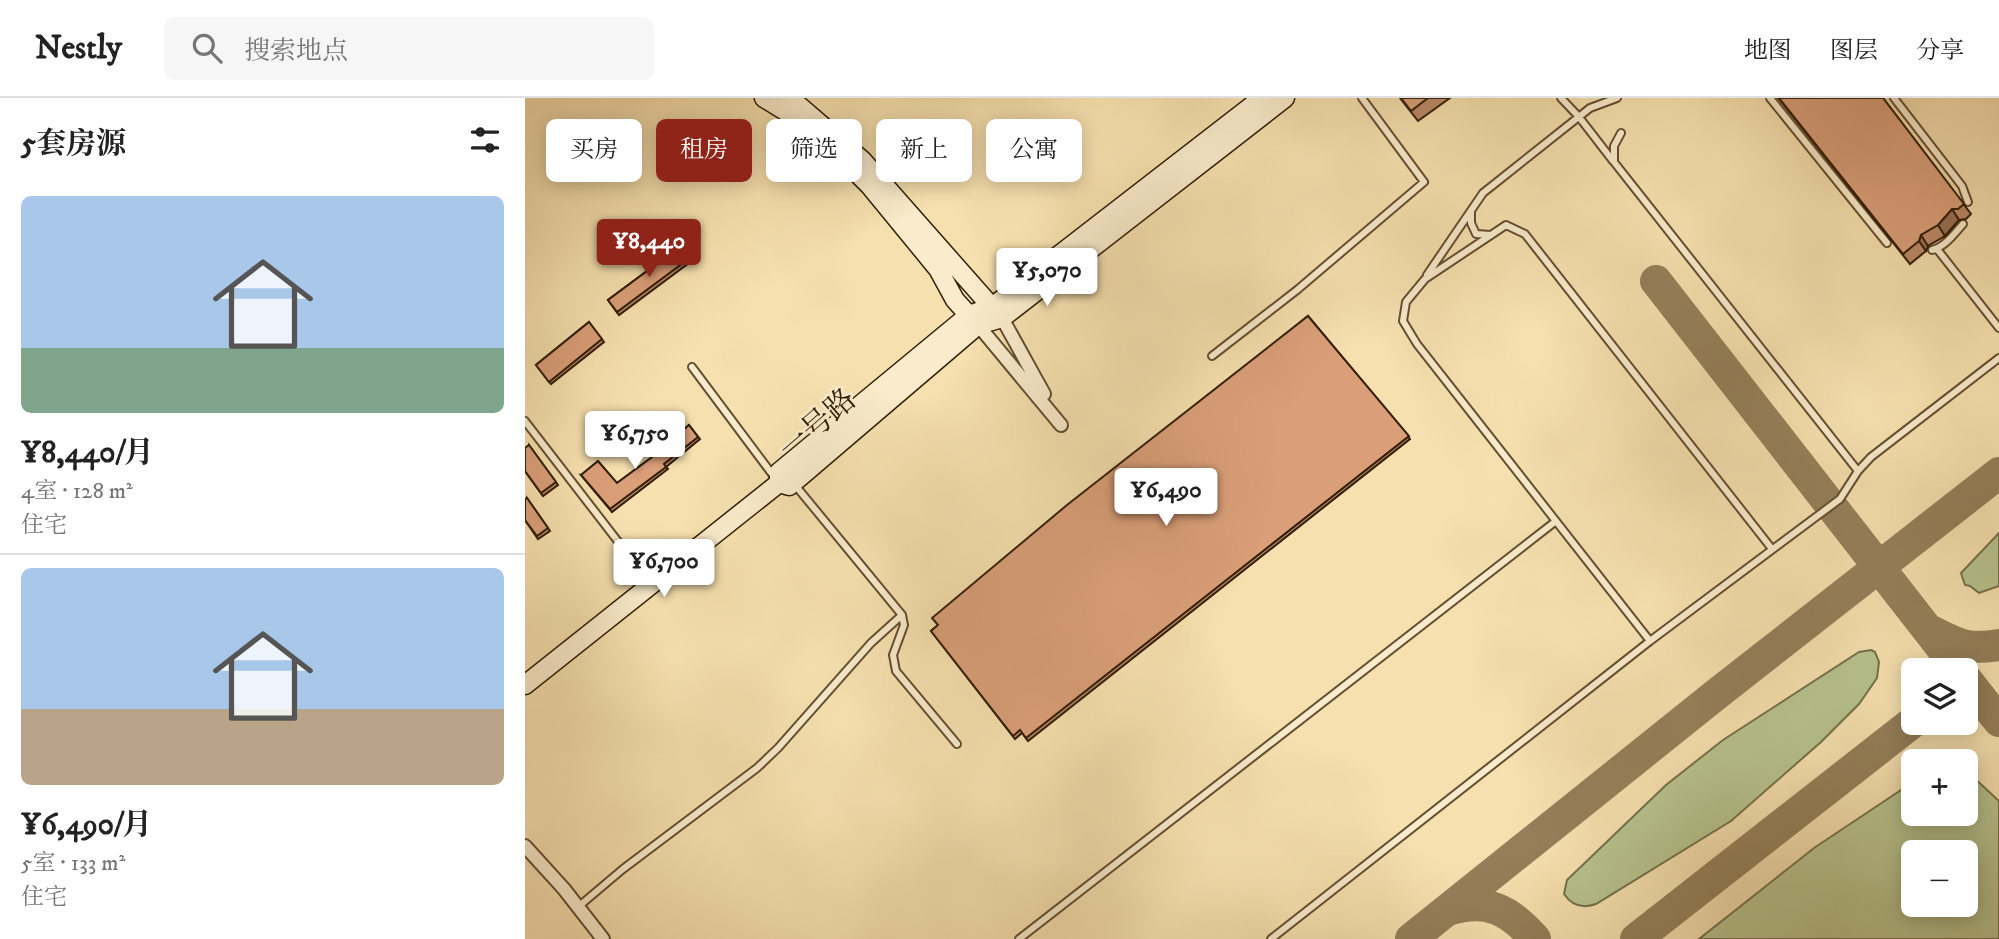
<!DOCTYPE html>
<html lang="zh">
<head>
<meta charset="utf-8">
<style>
	:root { --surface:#fff; --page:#f6f6f6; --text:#222; --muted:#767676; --line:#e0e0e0; --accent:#8f2418 }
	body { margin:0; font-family:"IM FELL DW Pica","Noto Serif SC",serif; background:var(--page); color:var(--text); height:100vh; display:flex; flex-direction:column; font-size:26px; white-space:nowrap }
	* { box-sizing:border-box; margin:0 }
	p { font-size:23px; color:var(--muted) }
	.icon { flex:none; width:38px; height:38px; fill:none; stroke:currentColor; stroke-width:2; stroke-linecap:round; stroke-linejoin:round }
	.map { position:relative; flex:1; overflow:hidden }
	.side { display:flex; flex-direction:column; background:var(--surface); width:525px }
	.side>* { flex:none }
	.banner { position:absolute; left:21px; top:21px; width:665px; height:63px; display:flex; gap:14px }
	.tools { position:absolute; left:1376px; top:560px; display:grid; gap:14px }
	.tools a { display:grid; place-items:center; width:77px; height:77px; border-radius:10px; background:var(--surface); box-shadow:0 4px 18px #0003; font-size:35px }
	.price { position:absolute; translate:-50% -60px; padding:0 16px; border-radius:7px; background:#fff; color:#222; font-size:23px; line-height:46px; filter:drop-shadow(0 2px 4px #0008) }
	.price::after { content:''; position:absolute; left:50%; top:42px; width:21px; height:16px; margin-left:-10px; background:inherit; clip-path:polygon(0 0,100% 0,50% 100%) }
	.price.selected { background:var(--accent); color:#fff }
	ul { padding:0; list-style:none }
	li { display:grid; align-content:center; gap:14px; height:371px; padding:0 21px }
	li+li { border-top:2px solid var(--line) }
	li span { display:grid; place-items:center; height:217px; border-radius:10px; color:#555 }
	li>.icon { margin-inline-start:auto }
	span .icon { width:126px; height:126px; fill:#fffc; stroke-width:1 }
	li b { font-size:30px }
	h2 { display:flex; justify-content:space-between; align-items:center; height:84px; padding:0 21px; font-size:30px }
	.chip { padding:0 24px; border-radius:10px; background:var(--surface); box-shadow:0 4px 18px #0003; font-size:24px; line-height:63px }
	.chip.selected { background:var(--accent); color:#fff }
	header { display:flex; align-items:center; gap:42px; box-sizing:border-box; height:98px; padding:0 35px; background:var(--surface); border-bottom:2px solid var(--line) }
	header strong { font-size:33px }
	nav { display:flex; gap:38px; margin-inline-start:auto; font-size:24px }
	.search { width:490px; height:63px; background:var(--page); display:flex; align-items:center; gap:18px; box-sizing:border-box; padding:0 24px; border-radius:10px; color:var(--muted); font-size:26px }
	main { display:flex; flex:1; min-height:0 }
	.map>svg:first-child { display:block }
	.green { fill:#b7c38f; stroke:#74704a; stroke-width:2; fill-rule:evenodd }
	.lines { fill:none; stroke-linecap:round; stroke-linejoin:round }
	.taxiway { stroke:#947f5a; stroke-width:32 }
	.lane-casing { stroke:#634e30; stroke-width:10 }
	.street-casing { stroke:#634e30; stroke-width:16 }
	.secondary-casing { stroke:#321e05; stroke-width:21 }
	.lane { stroke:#f9ebcb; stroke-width:6 }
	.street { stroke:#f9ebcb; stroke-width:12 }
	.secondary { stroke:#f9ebcb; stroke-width:18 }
	.wall { fill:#bb8968; stroke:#321e05; stroke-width:2 }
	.shaded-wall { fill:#996f55; stroke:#321e05; stroke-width:2 }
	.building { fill:#da9f79; stroke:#321e05; stroke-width:2 }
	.labels { text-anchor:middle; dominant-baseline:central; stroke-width:5; stroke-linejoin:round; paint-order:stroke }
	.street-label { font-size:30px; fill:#321e05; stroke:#f9ebcb }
</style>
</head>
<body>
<header>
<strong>Nestly</strong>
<div class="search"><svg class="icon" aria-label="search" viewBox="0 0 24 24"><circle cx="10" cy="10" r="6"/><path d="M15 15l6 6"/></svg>搜索地点</div>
<nav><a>地图</a><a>图层</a><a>分享</a></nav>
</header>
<main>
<section class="side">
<h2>5套房源<svg class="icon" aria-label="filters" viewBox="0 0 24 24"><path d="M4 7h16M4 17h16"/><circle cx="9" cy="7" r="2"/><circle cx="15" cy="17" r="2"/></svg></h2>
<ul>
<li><span style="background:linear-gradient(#a9c7e8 70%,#7fa58c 0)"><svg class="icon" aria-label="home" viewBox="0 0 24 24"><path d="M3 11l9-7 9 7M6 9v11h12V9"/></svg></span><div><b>¥8,440/月</b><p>4室 · 128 m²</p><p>住宅</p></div></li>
<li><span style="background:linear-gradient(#a9c7e8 65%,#b9a48a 0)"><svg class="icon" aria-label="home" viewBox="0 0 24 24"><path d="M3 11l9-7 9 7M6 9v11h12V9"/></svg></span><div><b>¥6,490/月</b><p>5室 · 133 m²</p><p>住宅</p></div></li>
</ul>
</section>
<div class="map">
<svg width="1474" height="841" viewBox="0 0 1474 841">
	<rect width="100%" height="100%" fill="#f6e0af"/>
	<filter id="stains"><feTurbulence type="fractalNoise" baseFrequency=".00286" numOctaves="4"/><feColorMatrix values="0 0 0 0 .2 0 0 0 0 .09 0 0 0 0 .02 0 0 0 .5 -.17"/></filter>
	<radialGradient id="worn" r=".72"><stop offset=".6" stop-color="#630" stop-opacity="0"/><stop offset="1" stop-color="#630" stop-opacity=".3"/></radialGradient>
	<!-- green -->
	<path class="green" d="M1474 435V488L1454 495 1445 488 1440 487 1436 475Z
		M1346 552 1350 554 1354 564 1352 580 1334 606 1296 644 1206 723 1071 806C1057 811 1047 808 1039 796L1042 782 1141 687 1198 642 1334 554Z
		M1440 674 1445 676 1474 703V841H1174L1289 750 1388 684V716H1440ZM1440 754V807H1388V754Z"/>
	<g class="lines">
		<!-- taxiway -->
		<path class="taxiway" d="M1131 183 1434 572
			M1406 533C1434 547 1441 552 1474 547
			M1440 580 1474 623
			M923 812C961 800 984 811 1010 841
			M886 841 1193 595 1474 375
			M1111 841 1388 624"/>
		<!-- lane casing -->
		<g class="lane-casing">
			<path id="lane" d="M1036 0 1054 19 1088 63
				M1245 0 1362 145
				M1369 0 1437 88 1443 104
				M1096 35 1089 48V64L1333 373
				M946 114V125L951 136 966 137
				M1412 151 1474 230
				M1407 152C1420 149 1429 136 1438 126
				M902 177 958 95 1065 10 1092 0
				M687 258 772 192 899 84 837 0
				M167 269 250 380
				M0 323 125 485
				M270 387 377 517 379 527 368 557 371 573 432 646
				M1125 543 892 246 878 223 881 204 900 181 981 127 1000 136 1247 451
				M53 809 98 771 232 670 253 650 346 545 377 517
				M494 841 1031 423
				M746 841 1125 543 1315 401 1333 373 1346 359 1474 260"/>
		</g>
		<!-- street casing -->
		<g class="street-casing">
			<path id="street" d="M477 220 519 296
				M453 227 536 327
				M0 748 39 791 78 841"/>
		</g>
		<!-- secondary casing -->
		<g class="secondary-casing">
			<path id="secondary" d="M239 0 262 14 305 48 345 88 413 171 430 202 450 224
				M265 0 337 62 472 215
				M737 0 467 209 444 217 254 374V385L264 388 268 385 453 227 477 220 760 0
				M0 587 254 385"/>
		</g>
		<!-- lane -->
		<use href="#lane" class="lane"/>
		<!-- street -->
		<use href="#street" class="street"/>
		<!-- secondary -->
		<use href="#secondary" class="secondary"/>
	</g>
	<!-- wall -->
	<path class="wall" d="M875 0H925L893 23Z
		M1253 0H1358L1446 116 1441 121 1434 122 1420 138 1403 148 1401 153 1385 166Z
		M157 147 168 162 94 217 83 202Z
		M783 218 885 341 503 643 497 635 490 641 406 533Z
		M64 224 79 244 26 286 11 267Z
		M164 327 175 341 141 369 143 371 87 414 56 377 92 385 142 348Z
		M4 347 33 387 18 398 0 373Z
		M2 400 25 433 13 441 0 422Z"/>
	<!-- shaded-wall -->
	<path class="shaded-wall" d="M1427 111 1434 122 1420 138 1413 127Z
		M1396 137 1403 148 1401 153 1394 143Z"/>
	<!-- building -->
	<path class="building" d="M876 0H903L886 13Z
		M1254 0H1358L1439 106 1433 111H1427L1413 127 1396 137 1394 143 1378 156Z
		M157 147 166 159 92 214 83 202Z
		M783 218 884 338 501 640 495 632 488 638 406 533 413 527 407 520 542 407Z
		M64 224 77 241 24 284 11 267Z
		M164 327 173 339 139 366 141 369 85 411 56 377 73 363 92 385 142 348 141 346Z
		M4 347 31 384 16 395 0 373V350Z
		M2 400 23 430 12 438 0 422V401Z"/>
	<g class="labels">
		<!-- street labels -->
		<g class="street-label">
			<text transform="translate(293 327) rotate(-41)">一号路</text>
		</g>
	</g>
	<rect width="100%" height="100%" filter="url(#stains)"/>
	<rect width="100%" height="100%" fill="url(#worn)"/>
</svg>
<div class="tools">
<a><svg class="icon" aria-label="layers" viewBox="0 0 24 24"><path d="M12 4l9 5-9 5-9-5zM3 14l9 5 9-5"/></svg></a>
<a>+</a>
<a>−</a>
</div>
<b class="price selected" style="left:124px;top:181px">¥8,440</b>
<b class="price" style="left:522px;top:210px">¥5,070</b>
<b class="price" style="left:110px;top:373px">¥6,750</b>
<b class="price" style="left:641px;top:430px">¥6,490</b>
<b class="price" style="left:139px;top:501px">¥6,700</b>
<div class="banner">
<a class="chip">买房</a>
<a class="chip selected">租房</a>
<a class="chip">筛选</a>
<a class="chip">新上</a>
<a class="chip">公寓</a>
</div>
</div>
</main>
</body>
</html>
